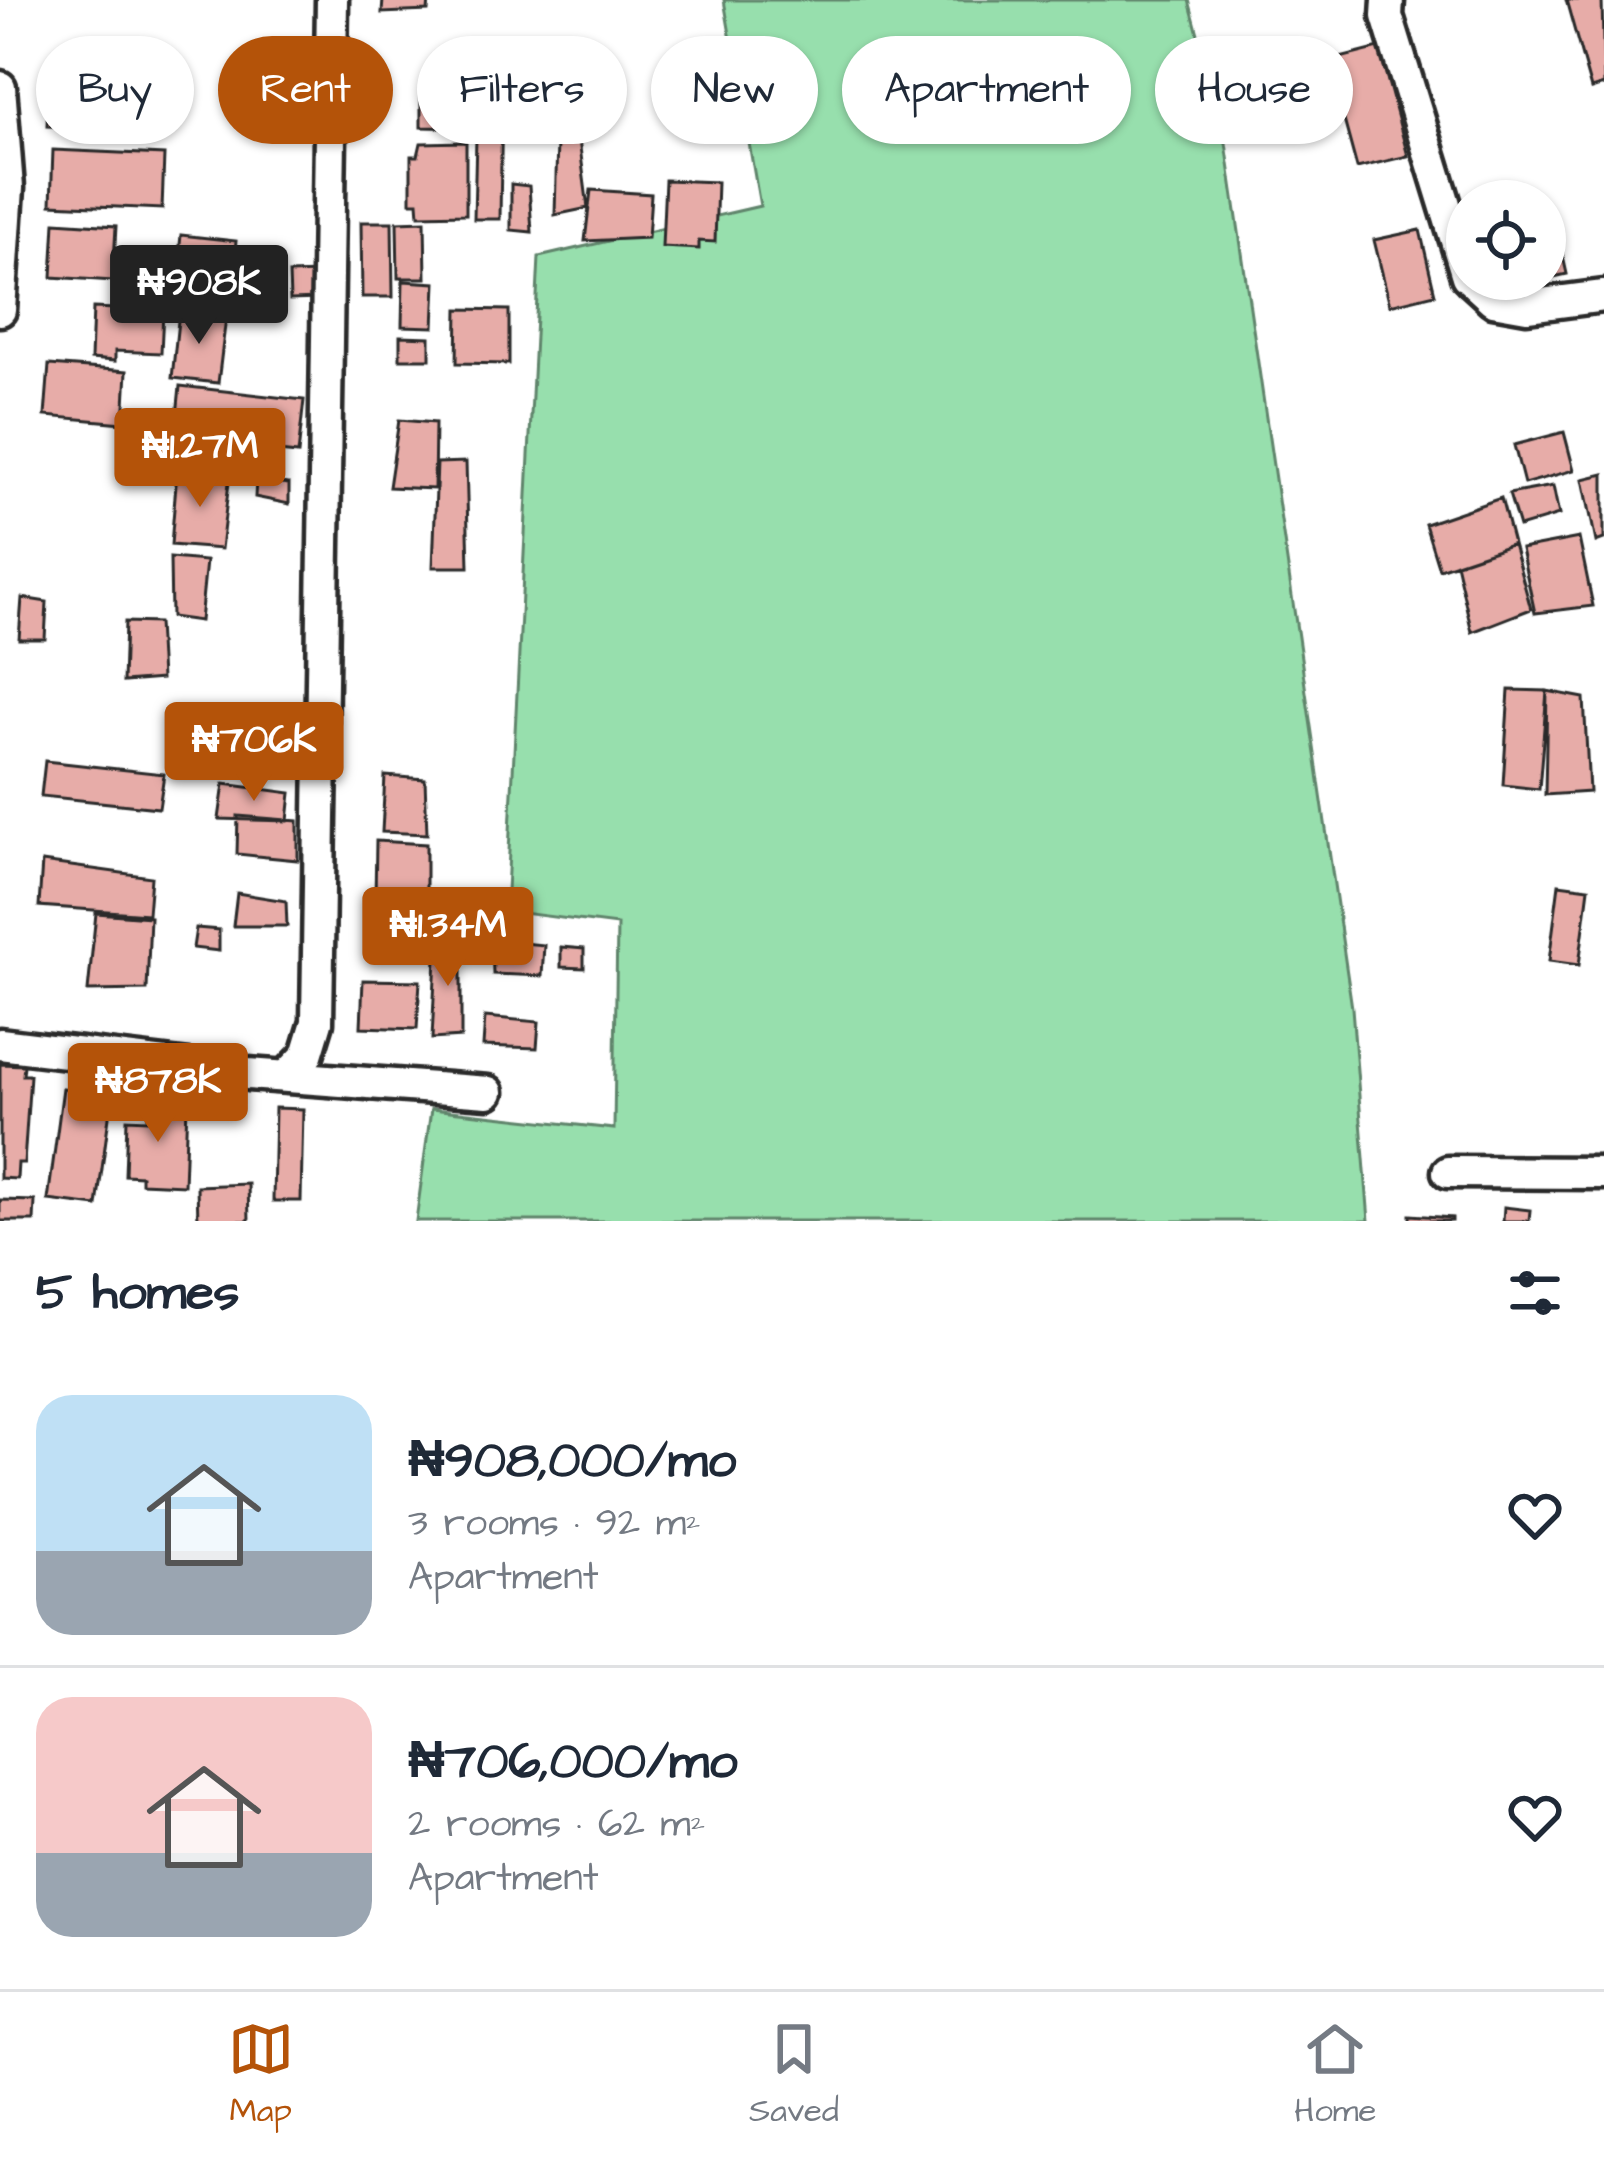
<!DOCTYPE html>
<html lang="en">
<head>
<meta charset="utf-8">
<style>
	:root { --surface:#fff; --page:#f2f2f3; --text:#1f2937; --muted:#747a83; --line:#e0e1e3; --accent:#b45309 }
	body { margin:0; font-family:"Architects Daughter",sans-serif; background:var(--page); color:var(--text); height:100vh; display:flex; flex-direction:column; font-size:45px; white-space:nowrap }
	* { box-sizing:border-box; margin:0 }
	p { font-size:39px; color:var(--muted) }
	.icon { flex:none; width:66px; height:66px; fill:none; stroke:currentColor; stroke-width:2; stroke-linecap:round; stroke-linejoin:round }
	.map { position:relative; height:1221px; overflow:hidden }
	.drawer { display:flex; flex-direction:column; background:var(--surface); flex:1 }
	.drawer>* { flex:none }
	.banner { position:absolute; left:36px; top:36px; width:1533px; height:108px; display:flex; gap:24px }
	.fabs { position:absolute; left:1446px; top:180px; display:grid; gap:24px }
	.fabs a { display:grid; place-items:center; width:120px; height:120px; border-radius:50%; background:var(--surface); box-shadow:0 3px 9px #0004; font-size:60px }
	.price { position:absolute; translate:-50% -102px; padding:0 27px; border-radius:12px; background:var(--accent); color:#fff; font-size:39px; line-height:78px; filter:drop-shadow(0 3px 6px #0008) }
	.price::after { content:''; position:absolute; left:50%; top:72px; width:36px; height:27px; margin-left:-18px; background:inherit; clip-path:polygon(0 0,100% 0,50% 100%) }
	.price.current { background:#222; color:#fff }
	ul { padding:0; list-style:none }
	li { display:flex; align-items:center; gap:36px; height:300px; padding:0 36px }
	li+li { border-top:3px solid var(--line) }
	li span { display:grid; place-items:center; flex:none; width:336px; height:240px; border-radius:36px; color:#555 }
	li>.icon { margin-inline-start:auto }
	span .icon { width:144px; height:144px; fill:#fffc; stroke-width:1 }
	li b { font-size:51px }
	h2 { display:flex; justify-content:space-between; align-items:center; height:144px; padding:0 36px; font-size:51px }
	.tag { padding:0 42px; border-radius:54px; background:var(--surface); box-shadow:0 3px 9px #0004; font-size:42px; line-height:108px }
	.tag.current { background:var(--accent); color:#fff }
	.menu { display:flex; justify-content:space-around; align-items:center; height:168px; border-top:3px solid var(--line); background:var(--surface); font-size:33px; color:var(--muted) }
	.menu a { display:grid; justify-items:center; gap:6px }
	.menu .current { color:var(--accent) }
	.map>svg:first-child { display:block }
	.green { fill:#97dfad; stroke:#61856c; stroke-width:3 }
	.building { fill:#e7aca8; stroke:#2b2b2b; stroke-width:3 }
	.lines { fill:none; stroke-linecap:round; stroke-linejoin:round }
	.street-casing { stroke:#2b2b2b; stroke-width:39 }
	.street { stroke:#fff; stroke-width:30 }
</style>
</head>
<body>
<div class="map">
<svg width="1604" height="1221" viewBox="0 0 1604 1221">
	<rect width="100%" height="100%" fill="#fff"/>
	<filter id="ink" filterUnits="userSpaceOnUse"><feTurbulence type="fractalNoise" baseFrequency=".00833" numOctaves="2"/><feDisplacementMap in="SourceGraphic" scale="24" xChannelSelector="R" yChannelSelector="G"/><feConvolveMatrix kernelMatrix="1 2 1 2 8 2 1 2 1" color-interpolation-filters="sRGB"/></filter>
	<g filter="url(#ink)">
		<!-- green -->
		<path class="green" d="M724 0H1189L1225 136 1352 1008 1369 1221H416L431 1109 614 1129 617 925 506 911 539 257 760 206Z"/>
		<!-- building -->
		<path class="building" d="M383 0H429L428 11 382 13Z
			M1566 0H1602L1604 85 1591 89Z
			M1379 48 1408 156 1357 168 1328 61Z
			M49 71 169 76 167 131 47 126Z
			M471 71 470 128 421 127V85L450 86V72Z
			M477 96H502L500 219H474Z
			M557 140H579L588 208 555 215Z
			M466 142V214L419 215 418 202H411V156H418L421 143Z
			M53 150 164 155 162 209 51 204Z
			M665 180 717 182 715 242 699 241V249L662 247Z
			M511 184 529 186 532 232 511 230Z
			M591 190 651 194 648 238 585 241Z
			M1553 212 1567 274 1540 280 1545 279V214Z
			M425 221 426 278H398L397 222Z
			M55 222 116 226 113 281 52 277Z
			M361 222H392L393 297H362Z
			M1420 230 1435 294 1390 305 1374 240Z
			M181 235 236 241 230 301 175 295Z
			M319 273V299L290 300 289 274Z
			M403 281 436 283 434 327 402 326Z
			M233 282 281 285 279 316 231 312Z
			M93 308 163 311 161 353 115 351V361L91 359Z
			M458 309 509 310V364L457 363Z
			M179 311 226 317 218 383 172 378Z
			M400 336 430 337V359H400Z
			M49 365 127 371 124 423 45 416Z
			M180 386 304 400 298 454 181 442 183 427 176 426Z
			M399 420 435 423 434 489 389 487Z
			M1564 432 1574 470 1524 484 1514 445Z
			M466 462 469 567H433L437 463Z
			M177 472 230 474 221 549 171 545Z
			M1604 474V539L1596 542 1583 479Z
			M256 480 289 484V504L255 497Z
			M1553 486 1559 515 1519 527 1509 494Z
			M1501 498 1513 544 1439 569 1425 524Z
			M1579 538 1593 606 1535 613 1521 549Z
			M1513 544 1531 609 1472 632 1456 563Z
			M170 558 206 561 200 621 171 617Z
			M22 598 47 602 45 639H19Z
			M125 622 158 623 161 679 123 682Z
			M1509 690 1547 691 1539 789 1503 785Z
			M1547 691 1584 698 1589 792 1545 795Z
			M179 709H223L217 765H175Z
			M45 761 164 774 159 808 41 796Z
			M385 776 425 779 427 834 382 832Z
			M224 784 291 793 288 821 219 819Z
			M238 816 298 821V860L237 854Z
			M376 841 426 844V899H375Z
			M42 862 151 877 148 914 39 906Z
			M1559 884 1589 888 1579 965 1549 961Z
			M237 893 286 901 287 926H233Z
			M96 913 150 917 147 990 88 991Z
			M196 928 219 930V951L193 948Z
			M461 937V1037L432 1039 437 938Z
			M492 940 544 945 542 976 493 974Z
			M561 947 584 949V968L561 967Z
			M363 980 420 981 417 1029 361 1027Z
			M485 1017 539 1022 537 1048 483 1046Z
			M0 1064 24 1065 23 1075H30L24 1163H18L17 1179 0 1178Z
			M63 1088 112 1094 97 1206 48 1200Z
			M148 1102 187 1104 184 1185 141 1183V1176L125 1175 127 1119 148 1120Z
			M275 1108 303 1109 301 1201H273Z
			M248 1184 249 1221H198L197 1186Z
			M0 1200 35 1201 34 1221H0Z
			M1504 1207 1530 1210 1529 1221H1503Z
			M1410 1215 1452 1218V1221H1410Z"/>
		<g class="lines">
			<!-- street casing -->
			<g class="street-casing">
				<path id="street" d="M1388 0 1387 16 1467 276
					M0 87 8 188 0 310
					M1470 279 1493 300 1527 306 1604 296
					M0 1044 248 1074 488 1092
					M287 1076 307 1055 317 1022 332 0
					M1448 1172 1604 1173"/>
			</g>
			<!-- street -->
			<use href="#street" class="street"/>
		</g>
	</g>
</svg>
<div class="fabs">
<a><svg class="icon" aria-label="locate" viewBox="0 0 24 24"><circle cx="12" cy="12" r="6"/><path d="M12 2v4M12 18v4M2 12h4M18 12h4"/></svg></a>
</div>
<b class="price current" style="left:199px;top:347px">₦908K</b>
<b class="price" style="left:200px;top:510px">₦1.27M</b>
<b class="price" style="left:254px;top:804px">₦706K</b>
<b class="price" style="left:448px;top:989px">₦1.34M</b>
<b class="price" style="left:158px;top:1145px">₦878K</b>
<div class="banner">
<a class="tag">Buy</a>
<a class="tag current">Rent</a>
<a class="tag">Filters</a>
<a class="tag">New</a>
<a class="tag">Apartment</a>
<a class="tag">House</a>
</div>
</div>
<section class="drawer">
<h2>5 homes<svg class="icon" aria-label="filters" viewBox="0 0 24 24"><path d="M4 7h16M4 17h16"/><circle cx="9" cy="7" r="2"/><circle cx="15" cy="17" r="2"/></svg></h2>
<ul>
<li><span style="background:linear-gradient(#bfe0f5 65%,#9aa5b1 0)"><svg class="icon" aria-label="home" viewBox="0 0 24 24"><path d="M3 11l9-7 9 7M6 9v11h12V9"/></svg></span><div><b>₦908,000/mo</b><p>3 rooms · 92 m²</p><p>Apartment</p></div><svg class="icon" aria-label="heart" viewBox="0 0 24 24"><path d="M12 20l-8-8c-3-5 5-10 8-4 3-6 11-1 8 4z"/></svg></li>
<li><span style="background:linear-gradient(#f6c9c9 65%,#9aa5b1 0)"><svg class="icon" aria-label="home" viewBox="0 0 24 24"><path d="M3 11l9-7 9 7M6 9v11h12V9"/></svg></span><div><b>₦706,000/mo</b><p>2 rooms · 62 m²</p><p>Apartment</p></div><svg class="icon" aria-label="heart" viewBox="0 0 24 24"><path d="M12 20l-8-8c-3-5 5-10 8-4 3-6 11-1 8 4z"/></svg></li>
</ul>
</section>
<nav class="menu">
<a class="current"><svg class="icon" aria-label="map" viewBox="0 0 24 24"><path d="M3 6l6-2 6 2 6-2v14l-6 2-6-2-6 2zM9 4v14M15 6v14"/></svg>Map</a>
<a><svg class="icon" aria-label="saved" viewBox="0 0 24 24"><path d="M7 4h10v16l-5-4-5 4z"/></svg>Saved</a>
<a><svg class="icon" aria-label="home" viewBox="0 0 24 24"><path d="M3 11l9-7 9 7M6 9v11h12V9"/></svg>Home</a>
</nav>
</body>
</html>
